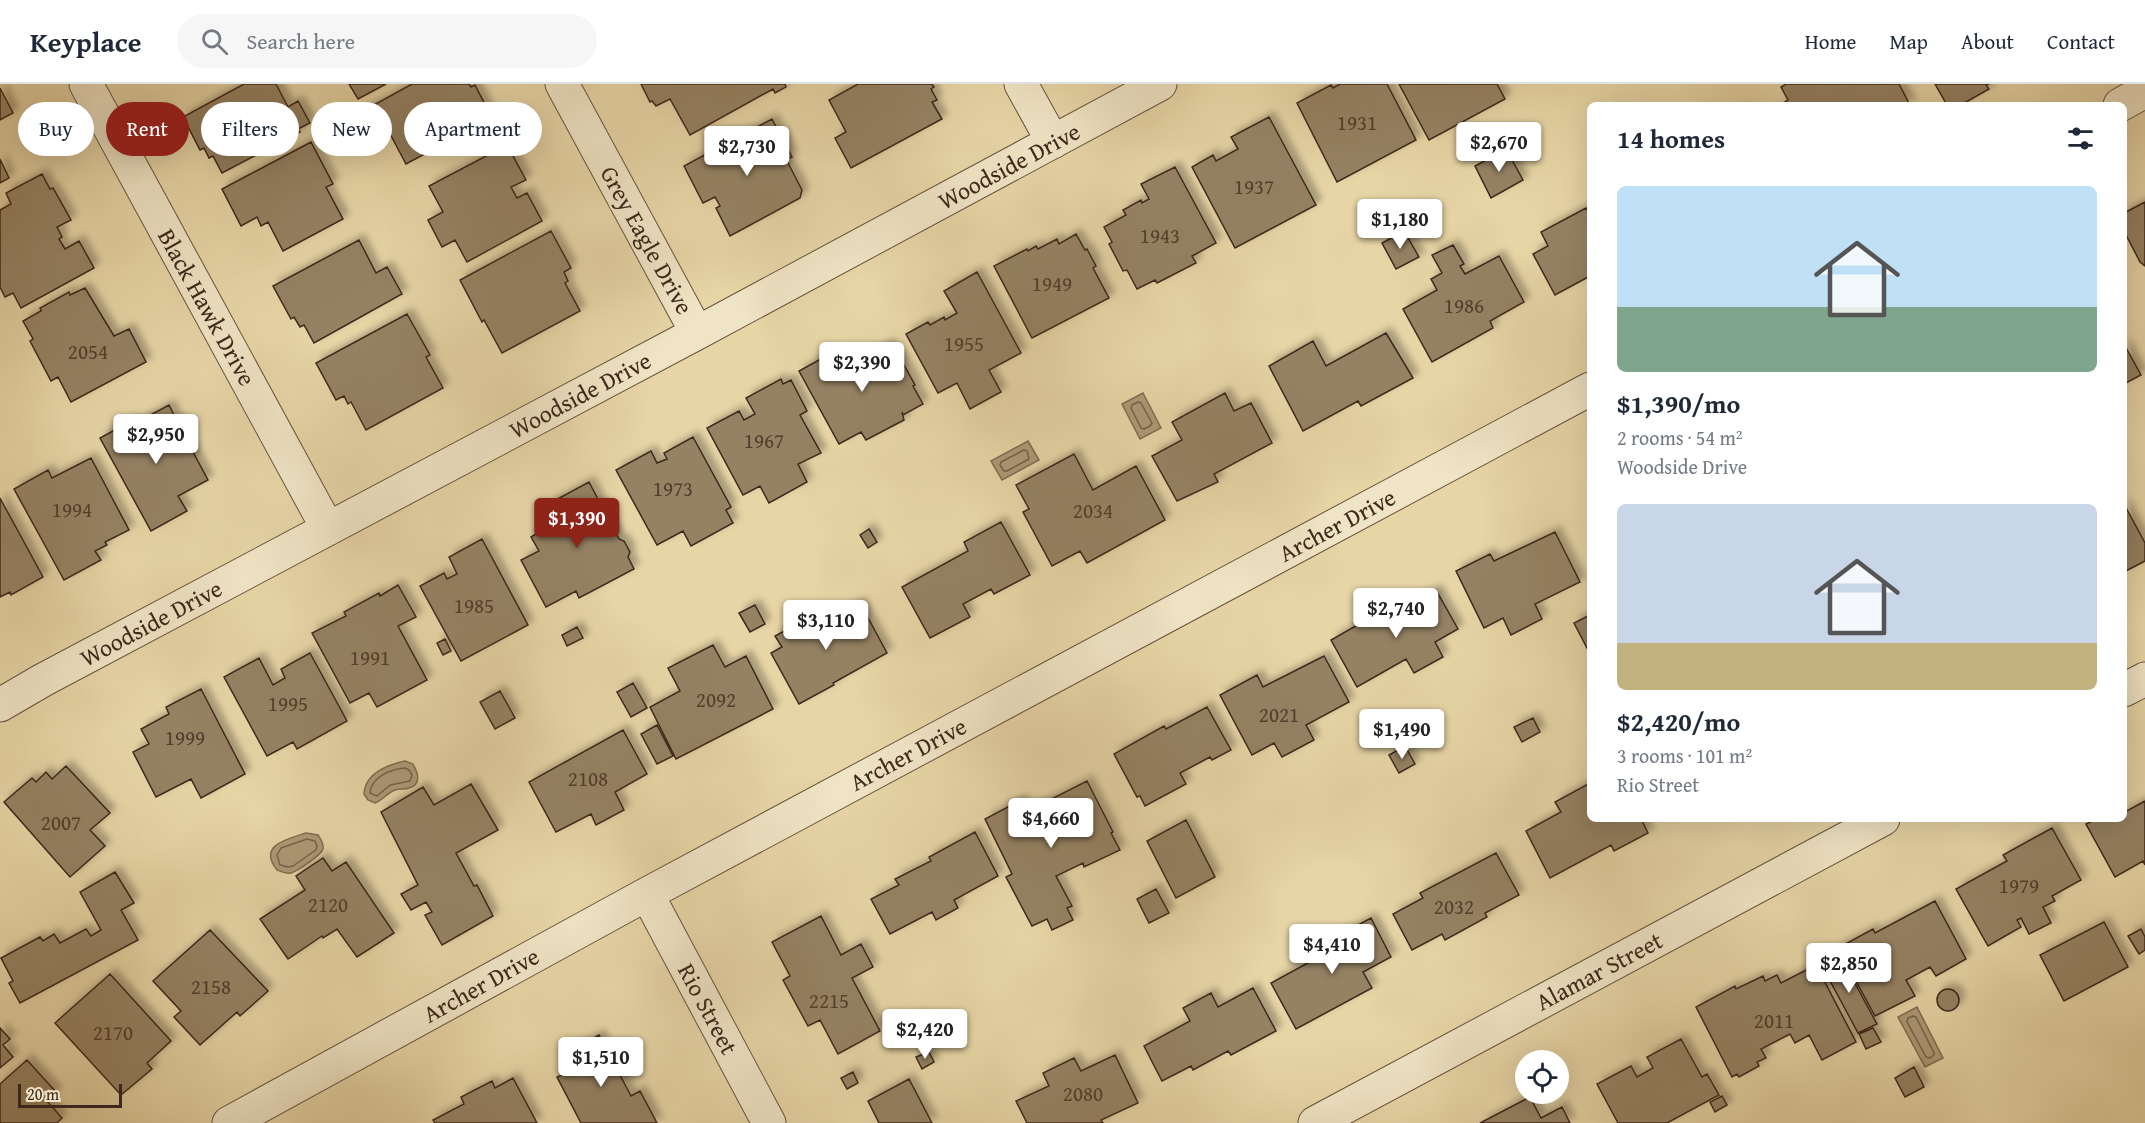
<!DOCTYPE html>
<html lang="en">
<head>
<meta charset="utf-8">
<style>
	:root { --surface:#fff; --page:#f6f6f7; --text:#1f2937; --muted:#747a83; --line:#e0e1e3; --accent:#8f2418 }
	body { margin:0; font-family:"Gentium Book Plus",serif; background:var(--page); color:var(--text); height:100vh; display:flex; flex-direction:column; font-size:22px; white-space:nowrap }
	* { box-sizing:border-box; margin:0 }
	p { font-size:20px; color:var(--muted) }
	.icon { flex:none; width:33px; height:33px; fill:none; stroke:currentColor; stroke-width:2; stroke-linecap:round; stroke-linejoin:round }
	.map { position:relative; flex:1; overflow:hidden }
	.sheet { position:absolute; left:1587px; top:18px; width:540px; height:720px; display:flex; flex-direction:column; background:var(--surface); border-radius:9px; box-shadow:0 6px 24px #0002 }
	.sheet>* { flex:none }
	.hud { position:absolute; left:18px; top:18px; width:570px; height:54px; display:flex; gap:12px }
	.buttons { position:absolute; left:1515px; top:966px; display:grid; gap:12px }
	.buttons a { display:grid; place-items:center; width:54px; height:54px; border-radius:50%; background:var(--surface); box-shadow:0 6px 24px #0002; font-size:30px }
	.scale { position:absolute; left:18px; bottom:15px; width:104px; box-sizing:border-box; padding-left:6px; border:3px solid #3d281b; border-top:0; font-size:16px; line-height:21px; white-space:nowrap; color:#3d281b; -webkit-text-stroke:4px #efe4c5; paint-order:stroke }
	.price { position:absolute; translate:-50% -51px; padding:0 14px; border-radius:6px; background:#fff; color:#222; font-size:20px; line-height:39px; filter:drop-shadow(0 2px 3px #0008) }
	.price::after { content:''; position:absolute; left:50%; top:36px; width:18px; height:14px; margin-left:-9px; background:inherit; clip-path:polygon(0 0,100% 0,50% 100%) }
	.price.current { background:var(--accent); color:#fff }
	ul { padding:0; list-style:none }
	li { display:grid; align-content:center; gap:12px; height:318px; padding:0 30px }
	li span { display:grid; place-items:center; height:186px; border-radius:9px; color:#555 }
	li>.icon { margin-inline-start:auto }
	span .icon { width:108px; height:108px; fill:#fffc; stroke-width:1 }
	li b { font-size:26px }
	h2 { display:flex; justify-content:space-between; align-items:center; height:72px; padding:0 30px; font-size:26px }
	.tag { padding:0 21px; border-radius:27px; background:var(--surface); box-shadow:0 6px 24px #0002; font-size:21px; line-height:54px }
	.tag.current { background:var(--accent); color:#fff }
	header { display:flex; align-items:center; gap:36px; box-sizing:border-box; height:84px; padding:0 30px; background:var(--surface); border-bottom:2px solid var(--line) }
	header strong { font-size:28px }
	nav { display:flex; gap:33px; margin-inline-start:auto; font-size:21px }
	.search { width:420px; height:54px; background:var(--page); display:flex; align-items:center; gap:15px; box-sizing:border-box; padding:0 21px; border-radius:33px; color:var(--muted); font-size:22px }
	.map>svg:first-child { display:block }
	.water { fill:#ad9a77; stroke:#806c52; stroke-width:1.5 }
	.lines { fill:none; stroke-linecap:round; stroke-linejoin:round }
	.shore { stroke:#756149; stroke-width:1.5 }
	.building { fill:#958263; stroke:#3d281b; stroke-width:1.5; filter:url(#shadow) }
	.street-casing { stroke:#68533e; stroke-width:35 }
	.street { stroke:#efe4c5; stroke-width:33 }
	.labels { text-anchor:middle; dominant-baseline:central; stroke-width:4.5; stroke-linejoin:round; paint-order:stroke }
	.number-label { font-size:21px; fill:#533e2d }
	.street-label { font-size:24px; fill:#3d281b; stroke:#efe4c5 }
</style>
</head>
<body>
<header>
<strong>Keyplace</strong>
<div class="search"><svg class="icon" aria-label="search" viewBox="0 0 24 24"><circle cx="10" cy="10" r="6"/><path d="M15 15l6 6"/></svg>Search here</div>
<nav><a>Home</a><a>Map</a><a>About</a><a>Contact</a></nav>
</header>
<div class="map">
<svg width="2145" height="1039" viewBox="0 0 2145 1039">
	<defs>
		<filter id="shadow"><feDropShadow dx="5.5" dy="-5.5" stdDeviation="3" flood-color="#0004"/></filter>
	</defs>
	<rect width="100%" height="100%" fill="#e7d5a6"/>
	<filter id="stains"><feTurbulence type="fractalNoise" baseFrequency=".00333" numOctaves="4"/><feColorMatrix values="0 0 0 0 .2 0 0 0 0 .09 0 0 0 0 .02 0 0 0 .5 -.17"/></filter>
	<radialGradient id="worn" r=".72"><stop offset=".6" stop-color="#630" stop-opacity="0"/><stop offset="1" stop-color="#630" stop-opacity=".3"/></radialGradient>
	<!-- water -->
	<path class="water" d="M1143 309 1161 344 1140 355 1122 320Z
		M1028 357 1039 376 1002 396 991 377Z
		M405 677 413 680C418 689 422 700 409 704 405 706 400 704 395 706 387 709 383 716 375 719L368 716 364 710C365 689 387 681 405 677Z
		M306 749 318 751C321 756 324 759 323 765 321 771 298 787 291 789 286 790 282 788 277 786 257 761 288 755 306 749Z
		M1917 923 1943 974 1925 983 1898 933Z"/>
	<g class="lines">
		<!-- shore -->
		<path class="shore" d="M1138 318 1141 319 1152 339 1150 342 1144 345 1141 344 1131 324 1132 321Z
			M1024 366 1027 367 1029 375 1007 387H1004L1000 381 1001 378Z
			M405 684 409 686 412 691 410 697 390 701 377 712 370 709C371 693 391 685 405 684Z
			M307 755 315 757 317 762 316 766 293 782 288 783 280 781 277 771 281 764Z
			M1913 932 1916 933 1934 969V971L1930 974 1926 973 1907 938 1908 934Z"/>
	</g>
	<!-- building -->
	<path class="building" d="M244 0H276L288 23 298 17 310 39 298 45 300 48 222 89 213 72 209 74 204 64 200 66 183 33Z
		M349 0H386L358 15Z
		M412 0H469L471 3 475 1 492 34 406 80 389 48 376 55 361 28Z
		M641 0H785L786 3 775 9 773 5 690 51 670 15 656 22 652 17 650 18Z
		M858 0H932L934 3 931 5 937 16 932 18 942 35 851 84 835 54 846 48 829 16Z
		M1340 0H1387L1416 56 1337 98 1297 19 1331 1 1333 4Z
		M1399 0H1497L1505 15 1429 56Z
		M1786 0H1899L1910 21H1780L1788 16 1781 3Z
		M1935 0H1989L1986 1 1989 5 1961 21H1947Z
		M0 4 13 29 0 36Z
		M1269 33 1316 121 1235 164 1192 83 1213 71 1216 77 1238 65 1231 53Z
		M772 35 792 73 786 75 802 106 800 114 730 152 716 124 720 122 715 113 703 119 684 82Z
		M311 58 333 100 326 103 343 135 283 167 268 138 261 142 257 133 241 142 222 105Z
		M507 61 526 96 511 103 517 114 527 109 542 137 467 178 455 156 442 163 428 136 443 128 429 102Z
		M1506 65 1523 96 1491 114 1475 82Z
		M0 75 9 94 0 99Z
		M1175 83 1216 159 1192 172 1196 179 1157 199 1155 196 1137 205 1127 186 1123 187 1109 160 1112 158 1104 143 1126 131 1123 126 1141 116 1142 119 1149 115 1141 100Z
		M42 90 50 105 53 104 71 136 57 143 62 153 59 155 65 165 79 157 94 184 21 224 13 209 5 213 0 203V126L11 120 6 109Z
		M2145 118V182L2140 178 2124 147V129Z
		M1586 124 1590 131V192L1555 211 1533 170 1548 162 1541 148Z
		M551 147 571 184 564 188 568 197 565 199 580 227 502 269 484 236 482 238 460 196Z
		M1404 147 1419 173 1396 185 1382 159Z
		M1076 150 1085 166 1087 165 1096 182 1093 184 1109 214 1032 254 994 182 1027 165 1028 167 1036 162 1038 165 1057 155 1059 160Z
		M359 156 376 189 387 183 402 210 314 259 304 241 300 243 294 233 291 235 273 202Z
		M1453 161 1464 180 1460 182 1465 190 1499 172 1524 218 1490 237 1493 244 1432 278 1403 225 1437 206 1431 195 1442 189 1432 171Z
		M977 188 1021 269 989 286 1001 308 970 325 957 299 938 309 906 250 928 238 930 241 944 233 945 236 957 229 944 207Z
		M85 204 114 252 129 245 146 278 71 318 58 293 51 297 30 257 33 255 23 237 41 227 40 224 69 208 70 211Z
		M407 230 430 271 426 273 443 304 366 346 351 318 348 320 344 312 336 316 316 279Z
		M1386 249 1413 294 1361 322 1358 317 1303 347 1269 282 1313 257 1326 282Z
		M889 260 896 273 899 272 915 301 913 302 923 320 903 331 902 328 904 336 866 356 861 348 839 360 799 287 828 271 836 285 851 277 850 275 862 268 865 273Z
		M2124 260 2141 291 2124 300Z
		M781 295 783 300 791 296 807 327 800 331 821 369 798 380 807 398 769 419 760 402 743 411 707 344 739 327 744 336 755 330 746 314Z
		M1225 309 1234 327 1251 319 1272 359 1214 390 1218 398 1177 417 1152 372 1182 356 1172 338Z
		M169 321 177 337 182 339 188 350 186 355 208 396 178 412 187 427 151 447 100 354 131 337 132 341Z
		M693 353 731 423 726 426 733 439 691 462 683 447 657 461 616 386 651 367 657 379 667 375 664 369Z
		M1074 370 1093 406 1136 382 1165 436 1087 479 1080 467 1052 482 1023 428 1029 425 1016 401Z
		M91 374 129 446 105 458 107 461 95 467 101 476 64 496 14 405 48 386 52 394Z
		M589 398 619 455 624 457 630 468 628 473 634 485 579 514 576 507 546 523 521 476 539 467 531 453 559 435 550 419Z
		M0 414 43 493 11 511 10 508 0 513Z
		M2124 420 2145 459V477L2124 488Z
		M1001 438 1030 491 994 510 991 505 963 520 970 533 930 554 902 503 968 467 964 458Z
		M869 445 877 458 868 464 860 451Z
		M1555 448 1580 498 1535 520 1542 535 1511 551 1503 534 1484 544 1456 487 1490 470 1494 477Z
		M482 455 528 541 461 577 420 502 444 489 447 495 457 490 449 473Z
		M398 501 416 533 398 542 427 596 377 623 369 609 350 619 312 549 346 532 344 528 379 509 380 512Z
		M1436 506 1458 545 1435 558 1443 573 1414 589 1406 575 1357 603 1331 556 1382 527 1386 534Z
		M860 519 887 569 833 599 834 601 799 620 771 569 782 563 775 552 816 530 821 541Z
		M755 521 765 540 750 548 739 529Z
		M1590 531V570L1574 539Z
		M577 543 583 554 567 562 562 551Z
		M445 555 451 567 443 571 437 559Z
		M713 561 725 583 746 572 773 625 676 675 650 623 680 607 668 584Z
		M310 569 347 637 297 665 293 658 267 672 224 593 259 574 273 601 285 594 281 585Z
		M1324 572 1349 618 1306 641 1314 656 1282 673 1274 659 1252 671 1220 611 1257 591 1263 603Z
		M633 599 647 624 631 633 617 608Z
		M201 605 245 690 201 714 191 695 156 713 133 668 149 660 141 645 169 630 166 623Z
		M500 607 515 634 495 645 480 618Z
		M1207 623 1231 666 1212 676 1210 673 1180 689 1186 700 1145 722 1140 712 1137 713 1114 670 1164 642 1166 645Z
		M1533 634 1540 648 1522 658 1514 643Z
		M657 641 673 672 657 680 641 650Z
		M623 646 647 690 615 708 624 726 596 741 591 730 556 748 529 698Z
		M1405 662 1415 680 1399 689 1389 671Z
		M66 682 110 729 90 746 105 762 70 793 4 718 32 694 36 698 46 688 52 695Z
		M1087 697 1113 748 1111 749 1120 766 1084 783 1083 779 1056 792 1072 822 1067 824 1073 836 1052 846 1047 835 1032 842 1006 793 1012 790 985 735 1021 716 1026 728Z
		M1590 699V735H1641L1648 749 1614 767 1611 761 1550 794 1526 747 1561 728 1555 718Z
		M471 700 498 746 456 769 474 802 477 801 493 832 442 861 425 831 432 828 426 818 411 826 401 810 418 801 381 728 423 703 434 721Z
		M2145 717V781L2143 777 2115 793 2086 740 2096 735H2124V726L2125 728Z
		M1186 736 1215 793 1176 814 1147 757Z
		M2052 744 2081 796 2052 812 2055 817 2043 823 2051 839 2029 850 2021 834 2017 836 2021 843 1988 862 1956 805 2007 777 2003 771Z
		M975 748 998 792 954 816 958 824 936 836 932 828 890 850 871 815 899 801 895 795 931 777 929 773Z
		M1496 769 1519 811 1485 829 1487 833 1445 856 1442 850 1412 866 1393 830 1423 814 1420 809Z
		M323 774 332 787 346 778 394 849 357 873 337 845 323 854 322 852 288 875 260 835 305 806 296 792Z
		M115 788 134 819 121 826 138 856 20 919 9 899 13 897 1 874 40 853 43 857 54 850 60 859 86 845 91 852 101 846 80 808Z
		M1156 805 1169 829 1149 839 1137 815Z
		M1935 817 1966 875 1936 892 1930 883 1906 896 1915 912 1875 932 1838 864 1873 845 1875 849Z
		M821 832 841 871 861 860 873 883 852 894 880 947 838 970 820 936 808 942 783 896 790 892 772 858Z
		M1371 834 1391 873 1363 888 1372 904 1296 945 1271 899 1341 861 1337 852Z
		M2104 838 2128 883 2064 917 2040 871Z
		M2141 845 2145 853V866L2139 870 2128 852Z
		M210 846 268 907 240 932 237 928 200 961 174 933 181 927 153 897Z
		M1839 870 1877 940 1858 949 1821 880Z
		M1816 881 1856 958 1822 976 1809 951 1795 959 1790 950 1761 965 1766 974 1757 978 1759 982 1739 993 1737 990 1732 993 1696 923 1735 902 1736 905 1763 892 1765 897 1777 891 1781 899Z
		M110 890 171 957 147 979 152 985 121 1011 55 939Z
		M1253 904 1276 947 1231 971 1228 967 1193 986 1191 982 1162 997 1144 962 1190 937 1183 924 1211 909 1218 923Z
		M1937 916a11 11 0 1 1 22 0a11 11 0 1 1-22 0Z
		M922 933 931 950 915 957 906 940Z
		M0 944 10 955 3 961 13 973 0 984Z
		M1873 944 1881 958 1866 965 1859 950Z
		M599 951 631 1012 640 1007 657 1039H581L557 993 571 987 562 971Z
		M1681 955 1702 993 1707 990 1719 1011 1667 1039H1618L1597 1000 1631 982 1637 993 1653 984 1647 973Z
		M929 968 934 978 922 985 916 973Z
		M1115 971 1138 1019 1101 1036 1103 1039H1027L1016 1017 1049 1002 1043 989 1074 974 1081 987Z
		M27 976 56 1008 47 1017 62 1034 57 1039H0V1000Z
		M1914 983 1924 1003 1905 1013 1895 994Z
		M853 988 858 999 847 1005 841 994Z
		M513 994 537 1039H435L433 1036 464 1020 461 1013 492 997 495 1004Z
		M909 995 932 1039H879L868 1017Z
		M1722 1012 1727 1021 1715 1028 1710 1018Z
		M1530 1013 1541 1034 1562 1023 1570 1039H1480Z"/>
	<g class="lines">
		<!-- street casing -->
		<g class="street-casing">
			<path id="street" d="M86 0 328 445
				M562 0 697 249
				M1021 0 1053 58
				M2120 21 2145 7
				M2124 606 2145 595
				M0 621 43 596 697 249 1160 0
				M647 810 769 1039
				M229 1039 647 810 1590 305
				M1315 1039 1883 735"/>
		</g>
		<!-- street -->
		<use href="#street" class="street"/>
	</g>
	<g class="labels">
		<!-- number labels -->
		<g class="number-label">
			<text x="1357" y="38">1931</text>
			<text x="1254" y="102">1937</text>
			<text x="1160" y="151">1943</text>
			<text x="1052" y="199">1949</text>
			<text x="1464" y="221">1986</text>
			<text x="964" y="259">1955</text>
			<text x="88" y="267">2054</text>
			<text x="764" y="356">1967</text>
			<text x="673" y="404">1973</text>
			<text x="72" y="425">1994</text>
			<text x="1093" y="426">2034</text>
			<text x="474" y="521">1985</text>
			<text x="370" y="573">1991</text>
			<text x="716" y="615">2092</text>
			<text x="288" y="619">1995</text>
			<text x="1279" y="630">2021</text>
			<text x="185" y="653">1999</text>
			<text x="588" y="694">2108</text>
			<text x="61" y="738">2007</text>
			<text x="2019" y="801">1979</text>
			<text x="328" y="820">2120</text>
			<text x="1454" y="822">2032</text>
			<text x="211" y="902">2158</text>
			<text x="829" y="916">2215</text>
			<text x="1774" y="936">2011</text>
			<text x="113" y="948">2170</text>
			<text x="1083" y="1009">2080</text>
		</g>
		<!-- street labels -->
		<g class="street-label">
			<text transform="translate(1009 82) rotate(-28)">Woodside Drive</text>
			<text transform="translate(647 156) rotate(61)">Grey Eagle Drive</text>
			<text transform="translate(207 223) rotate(61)">Black Hawk Drive</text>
			<text transform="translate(580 311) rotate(-28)">Woodside Drive</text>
			<text transform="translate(1337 441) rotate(-28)">Archer Drive</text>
			<text transform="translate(151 539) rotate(-28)">Woodside Drive</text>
			<text transform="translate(908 670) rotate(-28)">Archer Drive</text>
			<text transform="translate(1599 887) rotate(-28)">Alamar Street</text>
			<text transform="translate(481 901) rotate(-29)">Archer Drive</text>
			<text transform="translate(708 925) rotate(62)">Rio Street</text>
		</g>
	</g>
	<rect width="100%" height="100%" filter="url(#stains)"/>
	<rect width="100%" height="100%" fill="url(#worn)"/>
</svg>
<div class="buttons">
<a><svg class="icon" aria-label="locate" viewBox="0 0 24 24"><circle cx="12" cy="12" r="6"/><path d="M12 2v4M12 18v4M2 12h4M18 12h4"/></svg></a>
</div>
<div class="scale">20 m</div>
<b class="price" style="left:1499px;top:89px">$2,670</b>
<b class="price" style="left:747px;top:93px">$2,730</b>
<b class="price" style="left:1400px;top:166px">$1,180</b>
<b class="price" style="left:862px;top:309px">$2,390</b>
<b class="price" style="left:156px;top:381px">$2,950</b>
<b class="price current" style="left:577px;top:465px">$1,390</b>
<b class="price" style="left:1396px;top:555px">$2,740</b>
<b class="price" style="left:826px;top:567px">$3,110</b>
<b class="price" style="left:1402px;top:676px">$1,490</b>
<b class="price" style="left:1051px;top:765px">$4,660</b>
<b class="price" style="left:1332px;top:891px">$4,410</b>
<b class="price" style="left:1849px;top:910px">$2,850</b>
<b class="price" style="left:925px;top:976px">$2,420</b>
<b class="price" style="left:601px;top:1004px">$1,510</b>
<div class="hud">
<a class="tag">Buy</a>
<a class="tag current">Rent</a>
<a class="tag">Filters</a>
<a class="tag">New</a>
<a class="tag">Apartment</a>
</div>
<section class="sheet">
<h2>14 homes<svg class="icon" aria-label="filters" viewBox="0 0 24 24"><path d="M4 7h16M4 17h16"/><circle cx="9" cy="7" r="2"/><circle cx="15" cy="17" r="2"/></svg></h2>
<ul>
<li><span style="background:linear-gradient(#bfe0f5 65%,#7fa58c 0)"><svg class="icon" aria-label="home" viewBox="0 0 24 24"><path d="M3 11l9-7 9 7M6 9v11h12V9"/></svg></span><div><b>$1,390/mo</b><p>2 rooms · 54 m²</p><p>Woodside Drive</p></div></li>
<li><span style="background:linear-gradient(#c9d6e8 75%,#c2b280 0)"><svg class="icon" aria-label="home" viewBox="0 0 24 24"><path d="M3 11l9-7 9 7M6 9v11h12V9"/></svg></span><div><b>$2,420/mo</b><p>3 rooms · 101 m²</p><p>Rio Street</p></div></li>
</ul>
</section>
</div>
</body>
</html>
